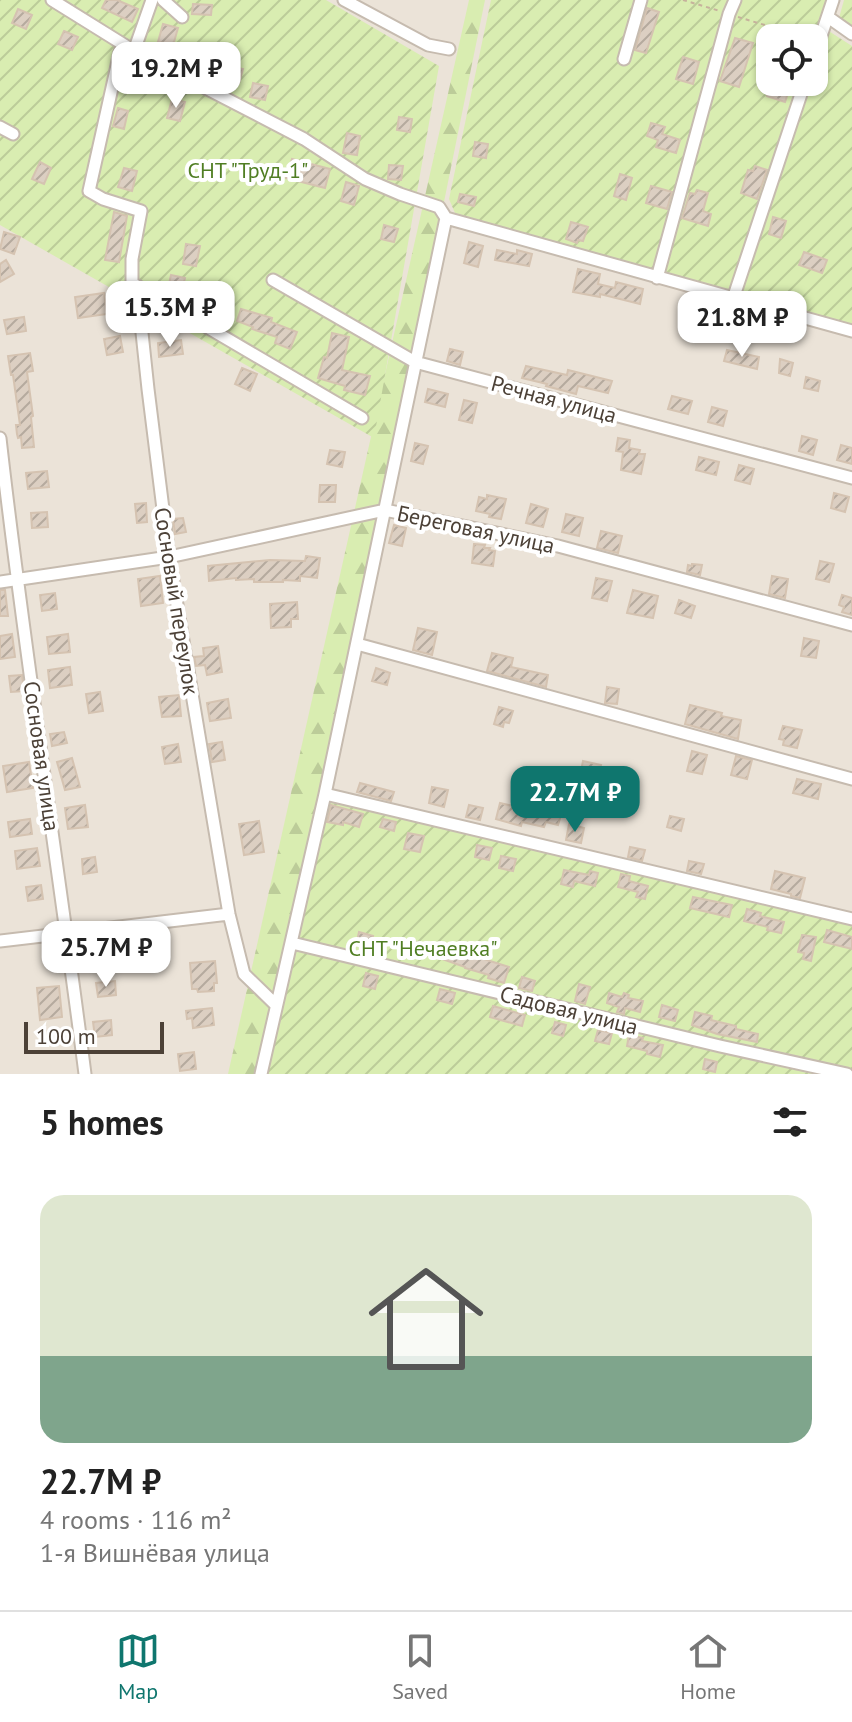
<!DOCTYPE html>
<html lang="en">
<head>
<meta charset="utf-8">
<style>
	:root { --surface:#fff; --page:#f6f6f6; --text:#222; --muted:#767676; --line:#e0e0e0; --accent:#0f766e }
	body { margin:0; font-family:"PT Sans",sans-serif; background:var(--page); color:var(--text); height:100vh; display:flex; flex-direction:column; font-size:30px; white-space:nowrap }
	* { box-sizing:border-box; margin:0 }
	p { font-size:26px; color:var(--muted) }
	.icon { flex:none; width:44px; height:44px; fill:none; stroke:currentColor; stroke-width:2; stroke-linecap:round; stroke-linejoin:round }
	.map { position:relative; height:1074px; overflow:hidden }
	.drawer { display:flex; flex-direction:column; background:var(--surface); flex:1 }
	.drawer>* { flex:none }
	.tools { position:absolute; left:756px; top:24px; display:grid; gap:16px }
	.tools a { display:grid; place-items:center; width:72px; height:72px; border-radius:16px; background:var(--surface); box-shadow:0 2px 6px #0004; font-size:40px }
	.scale { position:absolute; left:24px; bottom:20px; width:140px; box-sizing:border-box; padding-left:8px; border:4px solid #4c4137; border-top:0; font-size:22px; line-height:28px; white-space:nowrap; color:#4c4137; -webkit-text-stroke:6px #fff; paint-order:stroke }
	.price { position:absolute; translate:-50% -68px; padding:0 18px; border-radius:16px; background:#fff; color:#222; font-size:26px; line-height:52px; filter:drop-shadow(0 2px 4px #0008) }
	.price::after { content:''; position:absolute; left:50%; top:48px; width:24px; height:18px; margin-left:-12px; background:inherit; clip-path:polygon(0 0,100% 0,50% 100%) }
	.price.selected { background:var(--accent); color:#fff }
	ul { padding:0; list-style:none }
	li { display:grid; align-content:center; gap:16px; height:424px; padding:0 40px }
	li+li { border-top:2px solid var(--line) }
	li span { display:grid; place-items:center; height:248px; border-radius:24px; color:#555 }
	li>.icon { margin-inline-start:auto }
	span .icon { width:144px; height:144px; fill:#fffc; stroke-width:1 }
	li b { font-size:34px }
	h2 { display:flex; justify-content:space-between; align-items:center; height:96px; padding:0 40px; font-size:34px }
	.menu { display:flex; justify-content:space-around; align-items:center; height:112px; border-top:2px solid var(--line); background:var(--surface); font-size:22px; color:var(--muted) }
	.menu a { display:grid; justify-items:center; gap:4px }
	.menu .selected { color:var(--accent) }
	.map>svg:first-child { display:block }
	.residential { fill:#ebe3d8; fill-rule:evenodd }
	.forest { fill:url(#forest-firs) }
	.garden { fill:url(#garden-furrows); fill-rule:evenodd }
	.building { fill:url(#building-hatch); stroke:#d5c3b1; stroke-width:2 }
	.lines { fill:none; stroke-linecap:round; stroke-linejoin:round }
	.minor-casing { stroke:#c6bbaf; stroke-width:15 }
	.path { stroke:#c6b29c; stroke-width:2; stroke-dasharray:4 4; stroke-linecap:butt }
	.minor { stroke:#fff; stroke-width:11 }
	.labels { text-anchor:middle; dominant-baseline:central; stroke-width:8; stroke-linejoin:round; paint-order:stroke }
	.park-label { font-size:22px; fill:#507e23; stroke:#fff }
	.street-label { font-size:22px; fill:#4c4137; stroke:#fff }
</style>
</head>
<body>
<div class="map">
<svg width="852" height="1074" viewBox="0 0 852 1074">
	<defs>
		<pattern id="forest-firs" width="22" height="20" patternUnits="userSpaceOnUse" patternTransform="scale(2)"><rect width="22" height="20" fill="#d9edb1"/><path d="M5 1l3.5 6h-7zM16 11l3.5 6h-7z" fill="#bccc99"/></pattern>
		<pattern id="garden-furrows" width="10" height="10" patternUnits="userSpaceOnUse" patternTransform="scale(2)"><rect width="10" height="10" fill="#d9edb1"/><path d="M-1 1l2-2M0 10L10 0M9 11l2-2" fill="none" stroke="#bccc99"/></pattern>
		<pattern id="building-hatch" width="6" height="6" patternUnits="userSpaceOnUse" patternTransform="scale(2)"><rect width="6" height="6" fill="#dccfc2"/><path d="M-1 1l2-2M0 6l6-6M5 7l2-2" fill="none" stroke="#b5aa9e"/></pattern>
	</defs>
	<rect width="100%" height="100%" fill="#f6f2eb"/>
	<!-- residential -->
	<path class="residential" d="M0 0H852V1074H0ZM770 38H814V82H770Z"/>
	<!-- forest -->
	<path class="forest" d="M469 0H485L337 729 261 1074H228Z"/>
	<!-- garden -->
	<path class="garden" d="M0 0H326L439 66 374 438 0 225Z
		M491 0H833L824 28 852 46V327L455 213 449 199ZM770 38H814V82H770Z
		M844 0H852V27L839 18Z
		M325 794 852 923V1074H262Z"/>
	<!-- building -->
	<path class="building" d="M106 0H117L138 9 132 22 102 8Z
		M193 4 212 5 211 15 192 14Z
		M647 8 659 12 646 53 635 50Z
		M18 9 32 15 26 29 12 23Z
		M163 24 178 28 172 49 164 47 165 43 158 42Z
		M773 28 798 36V38H770Z
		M64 31 78 37 72 50 58 44Z
		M735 38 753 43 739 87 720 81Z
		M683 57 699 62 693 84 676 79Z
		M227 66 243 69 239 83 224 80Z
		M772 82H784L791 84 785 102 767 96Z
		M253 83 268 86 265 100 250 97Z
		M172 99 185 102 180 121 167 118Z
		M118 108 128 111 124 129 113 126Z
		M399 117 412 119 410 132 397 130Z
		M651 123 665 127 662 134 680 140 676 153 656 147 658 140 647 136Z
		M347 133 360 136 357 155 343 153Z
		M475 142 488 144 486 158 473 156Z
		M292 159 330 169 325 188 286 178Z
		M40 162 51 168 44 184 32 179Z
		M389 165 403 166 401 180 388 179Z
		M755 166 767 170 757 199 741 193 748 170 753 171Z
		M124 168 137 171 132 191 118 187Z
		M620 174 632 178 626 200 614 196Z
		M346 182 359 186 354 205 341 201Z
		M651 186 672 192 667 209 646 203Z
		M697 190 708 193 703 211 711 214 708 226 682 218 690 193 695 194Z
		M460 194 476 197 474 206 458 202Z
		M114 212 127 216 119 262 105 260Z
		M773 217 786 221 781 238 769 234Z
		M571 222 588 227 583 241 578 240 577 243 566 239Z
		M384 225 398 229 394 242 381 239Z
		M4 232 20 237 14 254 0 249Z
		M469 242 483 246 478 267 464 263Z
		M186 244 200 246 196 266 183 264Z
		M497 250 517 254V250L532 254 529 266 495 260Z
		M804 252 827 260 822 273 799 265Z
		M6 260 14 274 0 282V264Z
		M578 269 600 274 598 284 615 288 616 282 643 289 640 304 600 294V297L573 292Z
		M171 275 185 278 180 298 167 293Z
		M104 293 107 314 78 318 75 297Z
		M702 306 719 308 717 325 700 323Z
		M241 309 272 318 271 322 297 332 290 349 275 343 277 337 252 329 253 327 237 321Z
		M24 317 26 331 7 334 4 320Z
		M332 333 349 337 342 370 370 376 365 395 344 390 345 386 318 378 324 357 327 358Z
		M120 336 123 352 107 355 104 339Z
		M181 340 183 354 159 357 158 343Z
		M450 349 463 352 460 365 447 361Z
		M727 350 759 357 757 369 724 361Z
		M30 353 33 371 27 372 33 416 31 417 34 447 22 448 21 437 18 438 17 434 16 425H20L13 375H11L8 356Z
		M780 359 793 363 790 376 779 373Z
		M526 366 567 375 568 370 612 381 608 393 578 386 576 394 546 386 547 384 522 378Z
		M242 368 257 374 250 391 235 384Z
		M806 377 820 381 818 391 804 388Z
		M428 389 448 394 445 407 425 402Z
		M672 396 692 401 688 414 668 409Z
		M464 400 477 403 472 423 459 420Z
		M712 407 727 411 723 426 708 422Z
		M802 436 817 440 813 455 799 451Z
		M618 438 630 440 629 448 640 450 639 454H645L641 474 621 470 623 452 616 451Z
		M415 443 428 446 423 464 411 461Z
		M841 445 852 448V464L837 460Z
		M330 450 345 452 342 467 327 464Z
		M699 457 719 462 716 475 696 470Z
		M739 465 754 469 750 484 735 480Z
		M47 471 49 487 28 489 26 473Z
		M320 485H336L335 502H319Z
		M834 493 849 497 845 512 831 508Z
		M487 495 506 499 501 519 489 517 490 514 476 511 479 497 487 499Z
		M146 503 147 522 137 523 135 504Z
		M531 504 548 509 543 527 526 523Z
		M47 512 48 527 32 528 31 513Z
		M566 514 583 518 579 536 562 532Z
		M183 518 186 532 175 534 173 519Z
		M394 525 406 528 402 546 389 543Z
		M601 531 622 536 618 553 597 548Z
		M474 544 485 545 484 548H490L489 550 495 551 493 566 472 563Z
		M306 556 320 558 317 578 300 576V581L283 580V582H254V579L236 580V578L209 581 208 566 270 560 305 561Z
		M820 561 834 564 829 582 816 579Z
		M692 564 702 565 700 575 687 572 688 565 692 566Z
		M160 576 163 603 141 606 138 579Z
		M772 576 788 579 785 598 769 594Z
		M596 578 612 581 607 601 592 598Z
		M0 590H5L8 616H0Z
		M633 590 658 596 653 618 627 613Z
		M55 593 57 609 42 611 40 595Z
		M842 595 852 598V615L842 612 844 607 839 605Z
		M679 600 695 606 691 618 675 613Z
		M297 602 298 619H291V627L271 628 270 604Z
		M418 628 437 632 432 655 413 650Z
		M12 634 15 657 0 659V636Z
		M68 634 70 652 49 654 47 637Z
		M804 638 819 641 816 658 801 656Z
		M218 646 222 672 207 675 205 665 196 666 194 657 204 656 203 648Z
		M492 653 513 658 511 667 548 675 546 687 487 671Z
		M70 667 72 685 50 688 48 670Z
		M376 668 390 673 387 685 372 681Z
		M22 675 24 691 11 692 9 676Z
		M607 687 619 689 617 704 605 703Z
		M100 692 103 711 89 713 86 694Z
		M179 695 181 716 162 717 159 697Z
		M228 699 231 718 210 721 207 703Z
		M690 705 722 713 721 716 741 720 738 739 685 724Z
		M499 707 513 711 509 723 504 722 503 727 494 724Z
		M783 726 802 730 797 748 783 745 784 740 779 739Z
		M64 732 67 743 52 746 50 734Z
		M222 742 225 760 212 762 209 744Z
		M178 744 181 762 165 764 162 747Z
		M692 751 707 755 702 774 687 771Z
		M736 756 752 760 747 779 731 775Z
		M72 758 80 787 65 790 57 762Z
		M583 761 601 765 598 775 581 771Z
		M29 762 33 788 7 792 3 766Z
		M797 779 821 784 818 799 793 793Z
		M360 783 394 792 391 801 357 792Z
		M432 787 448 790 444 807 429 803Z
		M500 803 534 811 535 809 561 815 558 825 546 822 544 827 522 822 521 826 496 819Z
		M85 805 88 827 68 829 65 808Z
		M331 805 363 814 359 827 343 822V825L327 822Z
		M469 805 483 808 480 820 466 817Z
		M670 816 684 819 681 831 667 827Z
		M30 819 32 834 10 837 8 822Z
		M383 819 396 822 394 831 380 827Z
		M259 821 264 852 244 855 239 824Z
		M569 824 584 828 581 843 566 840Z
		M408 833 424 836 420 852 404 849Z
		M477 845 492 848 489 860 475 857Z
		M630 847 645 850 642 861 628 857Z
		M37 848 40 866 17 869 15 851Z
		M501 856 516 859 513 871 499 868Z
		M95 857 97 872 83 874 82 859Z
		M689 861 704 864 701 874 687 871Z
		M564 870 589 875 590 871 598 873 595 886 574 881 573 887 561 884Z
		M775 871 805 878 800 898 791 896V894L771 889Z
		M621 874 630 876 629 881 648 886 645 899 636 897 638 892 618 887Z
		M41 885 43 899 28 901 26 887Z
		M693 897 732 905 729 917 690 908Z
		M747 909 761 913 760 916 784 922 781 933 767 930 768 927 744 921Z
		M827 930 852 937V949L824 942Z
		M359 932 373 936 370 945 357 941Z
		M802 935 816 937 811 961 803 959 804 953 798 952Z
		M412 941 425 945 422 953 409 950Z
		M443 946 509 967 504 983 488 978 489 975 465 968V967L439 958Z
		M215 961 217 983H214V991L198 992 197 989H192L190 963Z
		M366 973 378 976 375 989 363 986Z
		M522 977 535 981 532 991 519 988Z
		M115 981 116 995 98 997 96 983Z
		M579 984 590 987 585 1004 575 1001Z
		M59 986 62 1017 40 1020 37 988Z
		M440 989 455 993 452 1004 437 1000Z
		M609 993 622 997 624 993 629 995 628 998 643 1001 640 1012 625 1008 624 1014 617 1012 619 1007 607 1003Z
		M662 1005 678 1010 675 1021 659 1017Z
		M493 1006 525 1015 522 1026 490 1017Z
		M212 1008 214 1025 193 1028 192 1018 187 1019 186 1011Z
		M695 1012 712 1016 711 1020 736 1026V1029L758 1034 757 1042 717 1034 692 1025Z
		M111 1020 112 1035 95 1037 93 1022Z
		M555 1022 566 1025 563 1036 552 1033Z
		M598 1030 612 1033 609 1044 595 1041Z
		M629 1035 643 1038 642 1041 663 1045 660 1057 647 1054V1051L627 1046Z
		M194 1052 196 1069 180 1071 178 1054Z
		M705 1059 717 1062 715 1072 703 1069Z"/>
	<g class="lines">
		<!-- minor casing -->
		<g class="minor-casing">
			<path id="minor" d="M52 0 134 51 304 139 365 179 400 194 439 207 446 218
				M152 0 134 51 120 52 89 191 103 199 141 211 132 259V283L362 418
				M163 0 182 17
				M344 0 428 45 449 49
				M828 17 852 34
				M814 57 833 0
				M624 59 641 0
				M0 127 13 134
				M446 218 852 331
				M657 278 729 14 735 0
				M273 280 415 362 852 478
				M137 286 148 389 169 557 229 914 244 974 276 1005
				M733 299 805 82
				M0 438C24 651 58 862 85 1074
				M0 582 169 557 385 510 558 546 852 625
				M357 644 852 779
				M325 794 852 919
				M0 941 229 914
				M292 943 720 1046 847 1074
				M261 1074 325 794 446 218"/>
		</g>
		<!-- path -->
		<path class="path" d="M683 0 720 11
			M738 17 808 38"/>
		<!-- minor -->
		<use href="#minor" class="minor"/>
	</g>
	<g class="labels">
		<!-- park labels -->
		<g class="park-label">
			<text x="248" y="170">СНТ "Труд-1"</text>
			<text x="423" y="948">СНТ "Нечаевка"</text>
		</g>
		<!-- street labels -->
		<g class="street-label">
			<text transform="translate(554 399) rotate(15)">Речная улица</text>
			<text transform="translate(476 529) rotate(12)">Береговая улица</text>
			<text transform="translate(177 601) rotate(81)">Сосновый переулок</text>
			<text transform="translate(42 756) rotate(82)">Сосновая улица</text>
			<text transform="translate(569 1010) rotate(14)">Садовая улица</text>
		</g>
	</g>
</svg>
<div class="tools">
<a><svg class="icon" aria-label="locate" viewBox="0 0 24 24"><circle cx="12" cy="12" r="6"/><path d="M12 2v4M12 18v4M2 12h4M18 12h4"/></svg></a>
</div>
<div class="scale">100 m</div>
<b class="price" style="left:176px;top:110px">19.2M ₽</b>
<b class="price" style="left:170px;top:349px">15.3M ₽</b>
<b class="price" style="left:742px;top:359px">21.8M ₽</b>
<b class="price selected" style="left:575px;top:834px">22.7M ₽</b>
<b class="price" style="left:106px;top:989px">25.7M ₽</b>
</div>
<section class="drawer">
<h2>5 homes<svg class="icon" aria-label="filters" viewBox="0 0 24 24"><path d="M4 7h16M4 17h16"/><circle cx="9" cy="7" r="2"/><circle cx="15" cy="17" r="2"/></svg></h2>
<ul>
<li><span style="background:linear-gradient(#dfe7d0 65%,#7fa58c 0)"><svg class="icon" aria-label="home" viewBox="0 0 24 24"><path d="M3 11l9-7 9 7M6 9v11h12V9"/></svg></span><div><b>22.7M ₽</b><p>4 rooms · 116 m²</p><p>1-я Вишнёвая улица</p></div></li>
</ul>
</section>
<nav class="menu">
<a class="selected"><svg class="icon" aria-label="map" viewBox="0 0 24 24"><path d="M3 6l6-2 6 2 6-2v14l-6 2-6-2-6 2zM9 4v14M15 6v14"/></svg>Map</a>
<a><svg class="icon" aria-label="saved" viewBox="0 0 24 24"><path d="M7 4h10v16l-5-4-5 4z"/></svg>Saved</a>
<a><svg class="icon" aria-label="home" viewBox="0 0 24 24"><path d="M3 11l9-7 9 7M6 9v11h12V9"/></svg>Home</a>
</nav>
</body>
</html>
